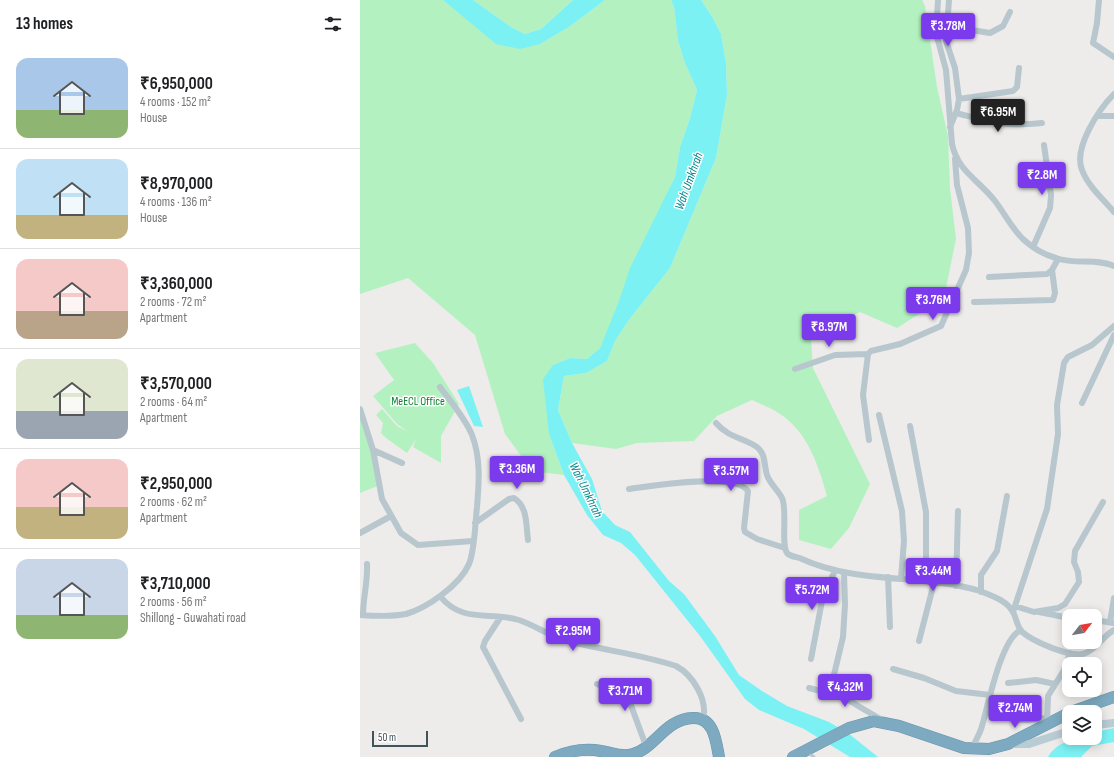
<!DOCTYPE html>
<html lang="en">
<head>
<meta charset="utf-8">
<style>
	:root { --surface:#fff; --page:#f2f2f2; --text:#202124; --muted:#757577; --line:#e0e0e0; --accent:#7c3aed }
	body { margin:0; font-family:"Sofia Sans Condensed",sans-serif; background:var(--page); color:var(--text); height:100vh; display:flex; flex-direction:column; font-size:15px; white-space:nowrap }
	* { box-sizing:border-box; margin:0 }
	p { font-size:13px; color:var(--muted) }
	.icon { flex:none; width:22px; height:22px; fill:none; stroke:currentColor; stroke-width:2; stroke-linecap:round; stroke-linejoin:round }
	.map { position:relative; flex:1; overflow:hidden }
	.sheet { display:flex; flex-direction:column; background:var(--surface); width:360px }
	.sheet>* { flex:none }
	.needle { width:26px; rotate:59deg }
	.tools { position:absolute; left:702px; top:609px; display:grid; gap:8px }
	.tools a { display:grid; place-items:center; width:40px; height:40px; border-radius:8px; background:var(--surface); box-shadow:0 2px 10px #0003; font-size:20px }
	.scale { position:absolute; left:12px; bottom:10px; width:56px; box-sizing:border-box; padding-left:4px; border:2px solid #42535a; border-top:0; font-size:11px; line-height:14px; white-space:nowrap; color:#42535a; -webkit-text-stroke:3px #fff; paint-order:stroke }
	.price { position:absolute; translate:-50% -34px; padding:0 9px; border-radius:4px; background:var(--accent); color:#fff; font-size:13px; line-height:26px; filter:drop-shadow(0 1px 2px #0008) }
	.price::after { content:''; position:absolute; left:50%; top:24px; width:12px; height:9px; margin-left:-6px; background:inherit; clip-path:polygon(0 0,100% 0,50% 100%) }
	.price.on { background:#222; color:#fff }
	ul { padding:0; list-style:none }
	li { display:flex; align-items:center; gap:12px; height:100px; padding:0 16px }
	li+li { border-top:1px solid var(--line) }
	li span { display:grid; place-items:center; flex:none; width:112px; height:80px; border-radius:12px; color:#555 }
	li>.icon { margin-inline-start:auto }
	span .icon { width:48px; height:48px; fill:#fffc; stroke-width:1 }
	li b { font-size:17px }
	h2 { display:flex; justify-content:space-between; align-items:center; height:48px; padding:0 16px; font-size:17px }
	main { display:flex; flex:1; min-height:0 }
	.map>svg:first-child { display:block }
	.green { fill:#b3f2c0 }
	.water { fill:#7cf1f3 }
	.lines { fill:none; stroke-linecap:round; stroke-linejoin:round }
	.highway-casing { stroke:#6895ab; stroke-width:12 }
	.lane { stroke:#b7c7cd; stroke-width:3 }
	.street { stroke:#b7c7cd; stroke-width:6 }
	.secondary { stroke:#b9ccd4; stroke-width:8 }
	.highway { stroke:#7daac0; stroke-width:11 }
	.labels { text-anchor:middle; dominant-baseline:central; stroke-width:3; stroke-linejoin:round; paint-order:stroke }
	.park-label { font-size:12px; fill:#0e8032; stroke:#fff }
	.water-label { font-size:13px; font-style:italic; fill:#048488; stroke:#fff }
</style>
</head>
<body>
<main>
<section class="sheet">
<h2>13 homes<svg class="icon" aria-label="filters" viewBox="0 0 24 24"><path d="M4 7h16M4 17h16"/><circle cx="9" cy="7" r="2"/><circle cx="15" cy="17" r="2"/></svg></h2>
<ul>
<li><span style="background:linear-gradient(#a9c7e8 65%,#8fb573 0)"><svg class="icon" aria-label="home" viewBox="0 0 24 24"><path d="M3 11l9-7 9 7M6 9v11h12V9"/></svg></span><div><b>₹6,950,000</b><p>4 rooms · 152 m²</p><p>House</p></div></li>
<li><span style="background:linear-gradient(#bfe0f5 70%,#c2b280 0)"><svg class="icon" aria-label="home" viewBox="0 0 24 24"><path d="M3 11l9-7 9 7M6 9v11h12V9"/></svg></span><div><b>₹8,970,000</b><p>4 rooms · 136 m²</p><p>House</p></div></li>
<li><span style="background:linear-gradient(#f6c9c9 65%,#b9a48a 0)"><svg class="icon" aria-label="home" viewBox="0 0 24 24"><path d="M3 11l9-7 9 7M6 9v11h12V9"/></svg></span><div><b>₹3,360,000</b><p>2 rooms · 72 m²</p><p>Apartment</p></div></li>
<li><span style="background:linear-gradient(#dfe7d0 65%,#9aa5b1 0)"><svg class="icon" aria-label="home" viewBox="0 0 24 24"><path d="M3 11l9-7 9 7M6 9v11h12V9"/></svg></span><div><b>₹3,570,000</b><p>2 rooms · 64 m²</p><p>Apartment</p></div></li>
<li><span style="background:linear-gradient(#f6c9c9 60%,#c2b280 0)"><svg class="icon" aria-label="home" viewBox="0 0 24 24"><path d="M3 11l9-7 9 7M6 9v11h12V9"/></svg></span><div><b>₹2,950,000</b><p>2 rooms · 62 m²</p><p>Apartment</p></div></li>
<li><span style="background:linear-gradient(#c9d6e8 70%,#8fb573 0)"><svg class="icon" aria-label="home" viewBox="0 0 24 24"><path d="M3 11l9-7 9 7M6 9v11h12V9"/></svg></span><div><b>₹3,710,000</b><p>2 rooms · 56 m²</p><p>Shillong - Guwahati road</p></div></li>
</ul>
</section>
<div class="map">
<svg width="754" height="757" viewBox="0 0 754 757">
	<rect width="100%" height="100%" fill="#eeebeb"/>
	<!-- green -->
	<path class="green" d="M0 0H83L105 17 180 44 209 27 245 0H311L314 7 318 41 325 63 337 90 330 118 320 147 315 177 240 348 227 359 210 358 193 365 189 434 204 475 172 471 145 434 115 335 48 278 0 294Z
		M113 0H213L181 29 165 34 151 27Z
		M341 0H562L565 6 577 87 588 136 590 188 596 239 584 298 537 328 500 312 451 338 453 368 510 484 489 528 471 549 439 540V510L467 496C458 464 447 430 417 412 409 407 400 404 392 400L357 416 334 441 277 443 256 449 212 443 198 410 204 376 226 373 247 361 255 341 268 321 310 268 356 158 367 95 366 63 361 34 353 18Z
		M55 343 73 363 99 404 81 436V463L53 447 56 439 47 453 26 438 21 433 23 423 16 415 22 409 37 426 48 432 37 424 13 396 34 380 15 353Z
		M0 413 20 485 0 493Z"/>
	<!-- water -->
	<path class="water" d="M83 0H113L151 27 165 34 181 29 213 0H245L209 27 180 44 160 49 136 44Z
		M311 0H341L353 18 361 34 366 63 367 95 356 158 310 268 268 321 255 341 247 361 226 373 204 376 198 410 212 443 232 479 242 511 255 525 270 532 309 581 324 594 355 636 379 675 402 691 427 706 469 722 488 733 518 757H490L444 729 399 710 385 699 340 636 275 555 261 543 243 535 227 515 204 475 189 434 183 379 193 365 210 358 227 359 240 348 259 301 270 268 315 177 320 147 330 118 337 90 325 63 318 41 314 7Z
		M109 386 123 427 114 426 97 390Z
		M754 728V742L732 746 721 757H688C698 740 717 738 735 738V732Z"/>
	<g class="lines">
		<!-- highway casing -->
		<g class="highway-casing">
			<path id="highway" d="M711 712 754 697
				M195 757C209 751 225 748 241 751 249 752 259 756 268 755 294 752 303 719 333 718 354 717 356 741 359 757
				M433 757 489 728 514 721 539 726 604 748 629 749 648 744 709 713"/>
		</g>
		<!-- lane -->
		<path class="lane" d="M447 752 454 757"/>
		<!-- street -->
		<path class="street" d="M578 0 576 33 586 70 592 144C598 172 619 180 635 201 645 214 652 229 664 240 673 248 685 255 696 258 715 265 736 258 754 266
			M589 0 586 41 595 68 599 99 597 110 590 127
			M739 0 737 23 733 43 754 57
			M586 26 630 33 643 26 650 12
			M754 94C739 109 713 148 722 170 728 186 743 199 754 212
			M599 99 653 91 657 87 659 68
			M596 113C629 122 647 127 682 123
			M737 116H754
			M673 247 690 208 691 195 684 145
			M629 277 687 274 692 270 698 259
			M614 302 693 300 695 293 692 270
			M435 369 475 355 508 354
			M722 403 754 335
			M0 409 13 450
			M519 415 542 511 544 541 541 578
			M356 423C369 438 382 437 397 447 406 454 404 466 407 475 410 484 418 490 422 498 428 510 420 548 428 554 432 557 438 557 442 559 496 584 563 574 620 591 633 596 648 601 654 614 656 619 658 627 661 631 672 641 708 657 723 654 735 651 743 636 754 630
			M550 426 566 512V581
			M509 440 503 395 508 354 511 351 540 344 581 326 606 270 609 253 608 228 597 185 595 159
			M42 463 13 450 22 499 41 533 58 545 113 541
			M269 489C290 486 376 472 388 491L384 528 385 532 397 539 425 548
			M115 523 149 499 154 498C168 507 166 526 168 540
			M0 533 31 516
			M528 577 530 627
			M596 586 598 511
			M621 592V575L637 551 647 496
			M80 596C102 624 130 611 159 620 174 625 188 635 204 640 241 650 280 654 316 666 333 675 348 700 343 719
			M655 606 674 612 698 608 705 604 719 582 718 572 714 562 715 551 743 502
			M653 612 687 509 698 434 697 405 704 363 708 357 732 345 754 326
			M679 612 709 618
			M0 615C14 616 31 617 46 614 67 608 100 585 109 564 115 549 115 524 117 507 119 483 121 458 112 435 105 418 91 402 80 387
			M3 615C3 598 8 581 7 564
			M140 618 125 641 123 647 161 719
			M735 620 753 623
			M750 622 754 598
			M559 641 574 583
			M451 659 462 601 475 570
			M533 669 564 678 596 691 630 695
			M472 683 483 637 485 604 484 573
			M648 683 676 680 695 684
			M237 684 261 694 269 700 286 746
			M449 688 483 697 522 720
			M626 712C647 719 665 722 687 718
			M687 724 688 696 704 670 710 653
			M612 749C615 741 620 734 622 726 628 706 641 638 661 630"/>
		<!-- secondary -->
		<path class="secondary" d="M735 725 754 723
			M650 744H669L709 731"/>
		<!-- highway -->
		<use href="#highway" class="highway"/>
	</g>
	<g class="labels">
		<!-- park labels -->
		<g class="park-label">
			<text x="58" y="401">MeECL Office</text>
		</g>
		<!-- water labels -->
		<g class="water-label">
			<text transform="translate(329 181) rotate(-70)">Wah Umkhrah</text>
			<text transform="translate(226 490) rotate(64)">Wah Umkhrah</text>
		</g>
	</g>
</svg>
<div class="tools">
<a><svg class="needle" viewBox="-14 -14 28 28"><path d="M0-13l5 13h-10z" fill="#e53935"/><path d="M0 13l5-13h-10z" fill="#757577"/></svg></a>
<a><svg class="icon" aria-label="locate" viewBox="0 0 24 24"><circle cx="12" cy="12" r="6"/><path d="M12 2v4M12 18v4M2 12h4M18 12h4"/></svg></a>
<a><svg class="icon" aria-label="layers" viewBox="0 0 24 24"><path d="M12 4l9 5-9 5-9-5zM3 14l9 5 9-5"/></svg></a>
</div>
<div class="scale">50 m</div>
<b class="price" style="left:588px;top:47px">₹3.78M</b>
<b class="price on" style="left:638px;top:133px">₹6.95M</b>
<b class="price" style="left:682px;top:196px">₹2.8M</b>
<b class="price" style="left:573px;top:321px">₹3.76M</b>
<b class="price" style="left:469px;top:348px">₹8.97M</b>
<b class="price" style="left:157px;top:490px">₹3.36M</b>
<b class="price" style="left:371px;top:492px">₹3.57M</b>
<b class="price" style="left:573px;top:592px">₹3.44M</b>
<b class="price" style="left:452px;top:611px">₹5.72M</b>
<b class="price" style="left:213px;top:652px">₹2.95M</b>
<b class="price" style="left:485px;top:708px">₹4.32M</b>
<b class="price" style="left:265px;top:712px">₹3.71M</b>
<b class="price" style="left:655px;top:729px">₹2.74M</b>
</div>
</main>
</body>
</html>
